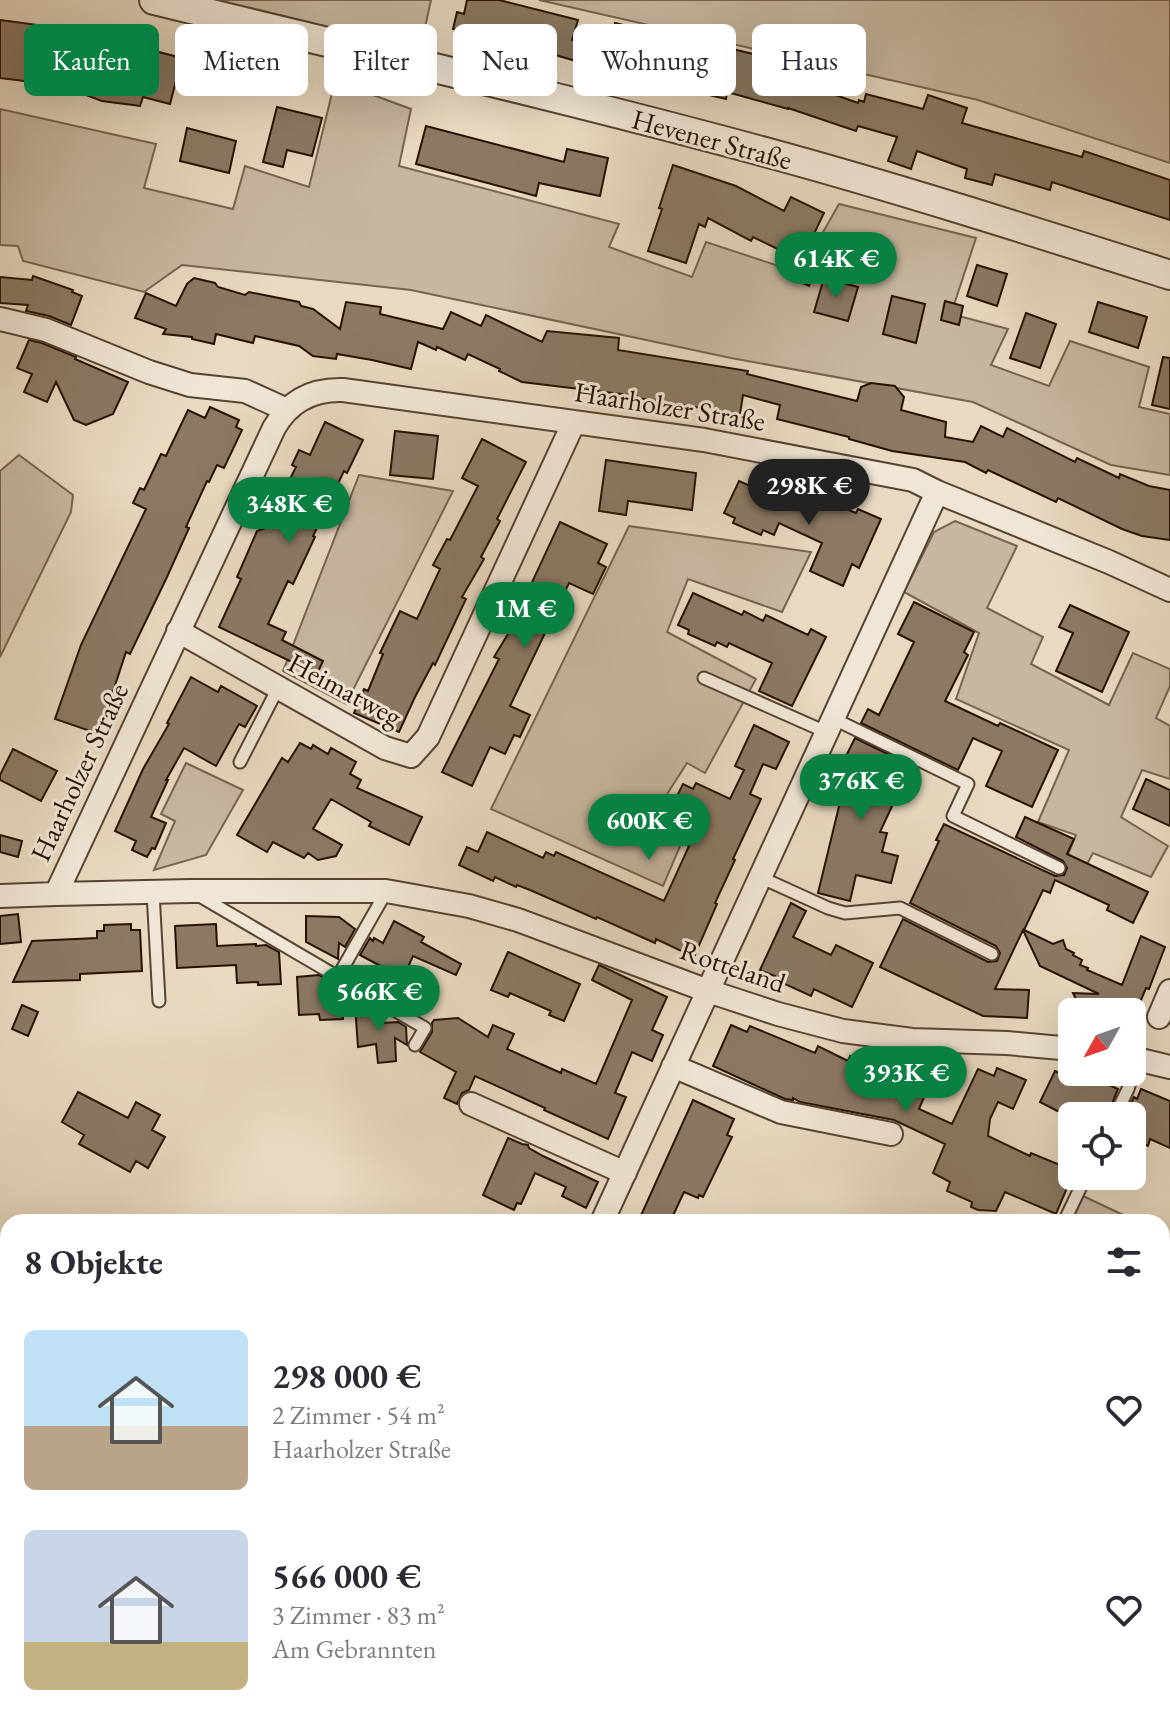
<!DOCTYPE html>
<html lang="de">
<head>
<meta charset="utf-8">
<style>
	:root { --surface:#fff; --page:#f2f2f3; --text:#2b2b33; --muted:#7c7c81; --accent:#0b8043 }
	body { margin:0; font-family:"EB Garamond",serif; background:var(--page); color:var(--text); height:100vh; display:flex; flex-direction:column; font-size:30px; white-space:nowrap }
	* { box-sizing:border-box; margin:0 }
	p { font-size:26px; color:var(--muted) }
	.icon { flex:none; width:44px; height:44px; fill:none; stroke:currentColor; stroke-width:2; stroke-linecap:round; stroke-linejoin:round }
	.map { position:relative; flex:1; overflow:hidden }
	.side { position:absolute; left:0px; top:1214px; width:1170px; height:512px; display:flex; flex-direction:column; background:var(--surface); border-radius:24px 24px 0 0; box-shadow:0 8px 32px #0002 }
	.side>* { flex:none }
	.hud { position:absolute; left:24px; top:24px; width:1122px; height:72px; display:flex; gap:16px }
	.needle { width:52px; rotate:230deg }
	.controls { position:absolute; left:1058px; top:998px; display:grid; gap:16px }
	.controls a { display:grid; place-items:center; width:88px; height:88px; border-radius:12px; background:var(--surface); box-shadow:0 8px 32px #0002; font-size:40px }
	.price { position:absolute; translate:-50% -68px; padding:0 18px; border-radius:28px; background:var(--accent); color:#fff; font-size:26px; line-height:52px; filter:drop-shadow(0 2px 4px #0008) }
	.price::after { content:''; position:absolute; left:50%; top:48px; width:24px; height:18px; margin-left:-12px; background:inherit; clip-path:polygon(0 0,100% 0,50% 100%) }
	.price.selected { background:#222; color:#fff }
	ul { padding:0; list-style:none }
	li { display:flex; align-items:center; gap:24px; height:200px; padding:0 24px }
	li span { display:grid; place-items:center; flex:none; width:224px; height:160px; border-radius:12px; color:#555 }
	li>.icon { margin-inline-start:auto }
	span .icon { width:96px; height:96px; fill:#fffc; stroke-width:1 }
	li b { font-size:34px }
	h2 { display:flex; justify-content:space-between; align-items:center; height:96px; padding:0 24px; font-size:34px }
	.tag { padding:0 28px; border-radius:12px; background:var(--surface); box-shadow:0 8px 32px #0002; font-size:28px; line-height:72px }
	.tag.selected { background:var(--accent); color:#fff }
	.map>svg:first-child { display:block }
	.green { fill:#c7b7a0; stroke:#766450; stroke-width:2 }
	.building { fill:#8b7964; stroke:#261101; stroke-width:2 }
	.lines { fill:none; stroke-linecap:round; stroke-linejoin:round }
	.service-casing { stroke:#564331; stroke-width:15 }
	.minor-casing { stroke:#564331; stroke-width:26 }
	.tertiary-casing { stroke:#564331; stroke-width:32 }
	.service { stroke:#f0e6d6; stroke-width:11 }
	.minor { stroke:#f0e6d6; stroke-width:22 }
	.tertiary { stroke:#f0e6d6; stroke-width:28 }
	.labels { text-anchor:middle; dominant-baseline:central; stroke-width:6; stroke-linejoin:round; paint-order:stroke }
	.street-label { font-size:28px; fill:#261101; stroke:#f0e6d6 }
</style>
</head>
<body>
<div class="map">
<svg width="1170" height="1726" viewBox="0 0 1170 1726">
	<rect width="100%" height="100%" fill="#e8d9c0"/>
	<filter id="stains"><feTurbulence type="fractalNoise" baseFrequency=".0025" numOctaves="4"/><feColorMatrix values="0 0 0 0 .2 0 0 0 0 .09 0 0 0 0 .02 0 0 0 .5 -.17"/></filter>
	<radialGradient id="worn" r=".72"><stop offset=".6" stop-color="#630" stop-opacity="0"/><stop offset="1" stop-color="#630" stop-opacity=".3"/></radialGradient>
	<!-- green -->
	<path class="green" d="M174 0H431L420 50Z
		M539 0H1170V163L978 100Z
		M335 81 411 109 399 166 619 224 609 247 692 277 706 242 800 273 839 204 976 238 951 314 1008 329 991 365 1049 386 1070 341 1149 367 1139 407 1170 414V475L1111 465 973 402 731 358 411 290 182 265 144 292 23 261 18 246 0 245V109L156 144 144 188 233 209 245 166 309 187Z
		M19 455 73 495 71 512 0 657V471Z
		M359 475 453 491 346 704 283 671Z
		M955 521 1017 546 987 608 1043 637 1031 664 1109 705 1133 653 1170 669V686L1156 718 1170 726V779L1142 770 1121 817 1168 846 1151 877 1093 853 1085 868 1066 859 1076 835 1038 822 1069 750 956 699 979 633 904 592 934 532Z
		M629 526 811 552 782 612 688 579 667 632 756 679 705 773 687 763 655 813 687 830 663 886 491 809Z
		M186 763 243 790 206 855 154 870 175 821 161 814Z
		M1081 1195 1138 1222H1069Z
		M1162 1233 1170 1237V1340L1162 1358Z
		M1162 1368 1170 1374V1726H377L358 1718H1162Z"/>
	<!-- building -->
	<path class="building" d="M467 0H499L578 20 572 40 609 50 615 23 665 35V33L762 56 763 51 801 61 796 81 858 103 859 100 864 102 866 94 923 109 928 95 967 108 962 123 1082 157 1084 151 1170 180V220L1052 182 1050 190 995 174 992 185 965 178 967 169 917 151 911 169 888 161 897 137 858 126 856 131 788 108V109L727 92 726 99 667 85 668 79 577 59 576 61 552 54 554 46 504 32 479 26 476 35 453 29 457 12 464 14Z
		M0 20 45 26 154 54 155 51 182 58 170 104 143 97 140 106 102 101 41 78V83L0 78Z
		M277 107 322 118 312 156 287 150 283 167 263 162Z
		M426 126 564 162 567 149 608 158 600 196 539 183 536 196 416 164Z
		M187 128 236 141 229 173 180 161Z
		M673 165 736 186 784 211 791 197 824 213 802 259 818 266 809 286 785 275 794 257 753 237 751 241 708 218 705 227 699 224 686 263 648 251 662 209 659 208Z
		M977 265 1007 274 997 306 967 296Z
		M33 276 73 290 72 292 82 296 71 325 49 316 26 311 28 305 0 303V277L32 280Z
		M194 278 215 283 218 287 245 295 249 292 299 302 301 306 313 309 340 329 346 302 381 307 380 314 443 329 451 312 481 326 486 315 542 342 547 331 619 338 618 350 748 371 747 374 857 401 861 387 871 383 895 386 904 397 901 410 946 422 945 437 973 442 981 426 1003 437 1007 428 1075 462 1077 458 1119 478 1120 474 1149 486 1170 490V540L1142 536 1122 529 1058 498 1056 502 988 470 986 473 965 462 892 451 849 439V437L777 419 780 405 743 395 740 414 637 398V396L522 382 499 371 500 369 468 354 465 360 437 347 436 350 418 342 411 369 372 360 337 354 336 359 313 356 299 346 255 336 253 343 216 334 214 344 192 339V337L163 334 166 329 135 318 146 293 176 306 187 284Z
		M824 278 858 287 848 321 814 312Z
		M892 296 925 304 916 343 883 334Z
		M945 301 963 306 959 325 941 320Z
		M1098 302 1147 317 1138 348 1089 332Z
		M1026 313 1056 324 1040 368 1010 358Z
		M29 340 42 343 76 357 75 359 128 382 113 414 86 425 74 420 56 382 47 402 24 392 32 374 17 368Z
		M1163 357 1170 358V409L1152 405Z
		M210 407 239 420 236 427 242 430 224 468 217 465 209 482 207 481 186 527 189 528 167 577 130 654 126 652 99 734 55 719 81 645 146 509 133 503 140 488 144 490 161 454 166 456 188 410 205 418Z
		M325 422 363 440 347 473 344 471 313 536 315 537 293 584 288 581 268 624 286 632 282 640 323 661 317 674 219 627 241 579 237 577 257 531 266 528 271 517 296 467 292 465 299 450 310 455Z
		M395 431 438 436 433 479 390 475Z
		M482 439 526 462 497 519 500 521 481 557 484 559 462 597 466 599 435 665 433 663 415 697 399 732 354 713 364 689 368 691 383 654 380 653 400 611 417 619 440 569 433 565 447 539 450 540 478 486 462 478Z
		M606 460 696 473 692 510 628 501 626 515 599 511Z
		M739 481 788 503 792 494 812 503 815 496 856 513 858 509 881 519 859 568 852 564 843 586 810 571 822 543 779 523 774 535 763 530 761 535 733 523 735 518 724 513Z
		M560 522 607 544 598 563 606 567 593 594 569 583 510 706 530 715 520 737 514 735 505 754 490 747 472 786 442 772 499 659 494 657 508 634Z
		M693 593 742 615 744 611 763 621 766 615 808 635 811 629 826 637 792 706 759 691 772 663 729 643 727 647 717 642 715 646 688 634 689 630 678 625Z
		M914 602 974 632 964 652 968 655 945 701 998 726 1000 723 1058 750 1032 807 986 786 1002 751 973 738 958 770 861 723 868 709 879 715 914 642 898 634Z
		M1070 605 1129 632 1102 692 1056 671 1073 633 1059 627Z
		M191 677 218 692 221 686 257 706 245 727 239 724 216 766 184 748 166 780H168L151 817 166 823 155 849 152 848 147 857 132 850 136 841 115 831 143 769 169 724 167 723Z
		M754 725 789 742 776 769 763 764 750 794 761 799 733 859 735 860 715 903 717 904 694 957 656 939 655 943 597 917 596 919 530 890 517 885 516 887 495 877 493 881 459 865 467 847 478 852 487 832 543 858 546 852 554 856 556 852 664 901 689 846 685 844 694 824 679 817 684 807 674 802 683 784 693 789 696 783 730 799 744 770 735 766Z
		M855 738 900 760 890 781 901 787 880 832 887 833 882 852 898 856 891 883 856 875 850 901 818 893 842 794 837 791 846 771 840 768Z
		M300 743 311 749 313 745 328 754 331 748 356 762 350 774 361 780 357 788 422 817 409 845 369 826 371 822 331 799 313 829 342 845 336 856 318 860 308 853 304 858 273 842 267 852 237 835 282 758 288 762Z
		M13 749 57 771 41 801 0 780V775Z
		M1146 779 1170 790V826L1133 809Z
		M1025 817 1074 839 1067 854 1148 892 1133 923 1107 910 1109 905 1055 880 1050 893 1043 890 1024 930 1053 944 1063 940 1066 949 1074 953 1073 955 1082 960 1080 965 1088 968 1087 970 1122 985 1141 936 1165 947 1149 989 1146 988 1136 1012H1082L1073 993 1099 994 1040 966 1023 930 995 989 1029 990 1027 1018 983 1016 880 967 903 919 988 962 997 961 1000 953 996 946 910 903 939 841 936 840 944 824 1055 876 1064 875 1067 868 1063 861 1016 837Z
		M0 835 22 841 18 857 0 852Z
		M791 903 806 911 793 937 831 955 836 945 873 963 852 1007 814 989 811 996 774 979 775 976 760 970Z
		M18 914 21 942 0 944V916Z
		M306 916 339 917 355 929 345 947 339 943 338 959 306 942Z
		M394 921 424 937 421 942 461 964 456 975 413 956 403 978 360 955 370 938 373 941 374 938 383 943Z
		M131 924V930H140L142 971 80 974V980L13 982 32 941 97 938V931H104V925Z
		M216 924 217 946 256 944V946L266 945 279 952 281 984 258 985V982L237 983 236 965 177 968 175 926Z
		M508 952 580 984 564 1021 549 1015 551 1011 510 993 508 997 491 990Z
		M599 965 667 997 652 1030 663 1035 652 1061 632 1052 615 1093 626 1097 608 1139 544 1110 545 1108 475 1076 469 1090 462 1093 457 1104 444 1098 456 1072 420 1052 432 1032V1023L434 1020 458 1018 488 1037 493 1025 514 1034 507 1049 561 1073 562 1069 596 1084 632 1000 592 980Z
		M319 975 341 989 343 1019 320 1020 319 1014 299 1015 297 977Z
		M22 1005 38 1012 28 1036 12 1029Z
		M368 1005 381 1012 382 1023 398 1022 406 1027 407 1045 395 1038 396 1061 378 1063 376 1044 358 1047 355 1006Z
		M731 1025 747 1032 750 1026 815 1053 818 1046 848 1061 850 1056 880 1069 882 1064 915 1078 916 1074 931 1080 919 1109 952 1124 978 1069 994 1076 997 1068 1026 1080 1013 1109 998 1102 990 1119 988 1136 1030 1156 1031 1153 1072 1170V1176L1056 1214 1005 1192 996 1211 978 1210 971 1207 972 1202 947 1191 950 1182 933 1173 945 1144 894 1120 800 1102 793 1098V1100L785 1099 713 1066Z
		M1055 1071 1079 1083 1084 1073 1118 1089 1107 1116H1096L1084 1110 1081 1116H1067L1040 1102Z
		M1141 1089 1170 1101V1148L1150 1139 1148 1146 1132 1139V1116H1124L1134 1097 1137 1099Z
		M78 1092 128 1118 136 1102 160 1115 152 1130 165 1137 148 1168 136 1161 130 1172 79 1144 84 1135 62 1122Z
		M693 1100 734 1119 727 1135 732 1137 703 1197 699 1195 698 1198 684 1192 670 1222H638Z
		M508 1138 522 1144 528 1145 529 1148 543 1156 598 1182 586 1208 562 1196 566 1187 535 1173 521 1204 517 1203 514 1210 483 1195Z"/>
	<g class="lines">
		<!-- service casing -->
		<g class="service-casing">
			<path id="service" d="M704 678 826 732
				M832 718 968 784 953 816 1059 868
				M240 762 278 688
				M760 877 828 908 845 913 900 908 992 954
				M153 892 159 1001
				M198 895 425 1028 415 1045
				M340 973 386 892
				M1115 1116 1128 1089 1138 1059
				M1064 1222 1086 1176
				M819 1726 823 1718"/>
		</g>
		<!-- minor casing -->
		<g class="minor-casing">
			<path id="minor" d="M0 319 46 330 149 372 190 385 245 391 287 410
				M178 631 385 748 411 756 428 737 574 422
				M56 894 191 891H386L469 906 518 920 708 991 778 1014 843 1031 912 1040 1007 1043 1072 1049
				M0 896 56 894 274 428C289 401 312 389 343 390L704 440 913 480 937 492 1109 562 1170 590
				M1159 1017 1170 991
				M1132 1058 1170 1067
				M673 1066 781 1112 891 1134
				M471 1104 625 1173
				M602 1222 937 492"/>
		</g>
		<!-- tertiary casing -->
		<g class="tertiary-casing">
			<path id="tertiary" d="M154 0C358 50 562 97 765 152 901 189 1035 232 1170 275"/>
		</g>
		<!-- service -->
		<use href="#service" class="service"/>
		<!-- minor -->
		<use href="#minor" class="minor"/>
		<!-- tertiary -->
		<use href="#tertiary" class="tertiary"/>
	</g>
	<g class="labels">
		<!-- street labels -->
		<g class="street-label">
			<text transform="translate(712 139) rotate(15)">Hevener Straße</text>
			<text transform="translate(670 406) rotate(9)">Haarholzer Straße</text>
			<text transform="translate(345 689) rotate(28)">Heimatweg</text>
			<text transform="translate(79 772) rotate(-65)">Haarholzer Straße</text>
			<text transform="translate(733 966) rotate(19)">Rotteland</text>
		</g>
	</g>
	<rect width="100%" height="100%" filter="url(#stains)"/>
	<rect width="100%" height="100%" fill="url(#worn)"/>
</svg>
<div class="controls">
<a><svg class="needle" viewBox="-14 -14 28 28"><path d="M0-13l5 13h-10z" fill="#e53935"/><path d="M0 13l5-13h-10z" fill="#7c7c81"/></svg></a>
<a><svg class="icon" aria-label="locate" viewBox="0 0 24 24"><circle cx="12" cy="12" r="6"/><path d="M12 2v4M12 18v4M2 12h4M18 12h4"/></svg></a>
</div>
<b class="price" style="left:836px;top:300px">614K €</b>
<b class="price selected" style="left:809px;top:527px">298K €</b>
<b class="price" style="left:289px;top:545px">348K €</b>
<b class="price" style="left:525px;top:650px">1M €</b>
<b class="price" style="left:861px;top:822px">376K €</b>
<b class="price" style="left:649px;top:862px">600K €</b>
<b class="price" style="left:379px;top:1033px">566K €</b>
<b class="price" style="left:906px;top:1114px">393K €</b>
<div class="hud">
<a class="tag selected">Kaufen</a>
<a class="tag">Mieten</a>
<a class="tag">Filter</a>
<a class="tag">Neu</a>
<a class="tag">Wohnung</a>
<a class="tag">Haus</a>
</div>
<section class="side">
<h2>8 Objekte<svg class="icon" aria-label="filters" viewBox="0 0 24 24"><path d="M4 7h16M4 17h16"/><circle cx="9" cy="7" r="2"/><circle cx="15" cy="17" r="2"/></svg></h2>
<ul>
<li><span style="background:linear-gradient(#bfe0f5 60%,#b9a48a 0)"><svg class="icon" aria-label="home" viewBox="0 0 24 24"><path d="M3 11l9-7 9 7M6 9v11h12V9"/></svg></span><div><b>298 000 €</b><p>2 Zimmer · 54 m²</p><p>Haarholzer Straße</p></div><svg class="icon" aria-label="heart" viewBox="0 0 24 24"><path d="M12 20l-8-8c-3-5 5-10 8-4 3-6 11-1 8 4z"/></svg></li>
<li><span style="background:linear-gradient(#c9d6e8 70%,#c2b280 0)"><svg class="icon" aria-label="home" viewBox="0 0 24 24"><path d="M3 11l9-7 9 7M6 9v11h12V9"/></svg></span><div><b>566 000 €</b><p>3 Zimmer · 83 m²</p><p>Am Gebrannten</p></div><svg class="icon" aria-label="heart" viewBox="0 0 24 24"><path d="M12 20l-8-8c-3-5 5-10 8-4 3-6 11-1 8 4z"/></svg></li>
</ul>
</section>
</div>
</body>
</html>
